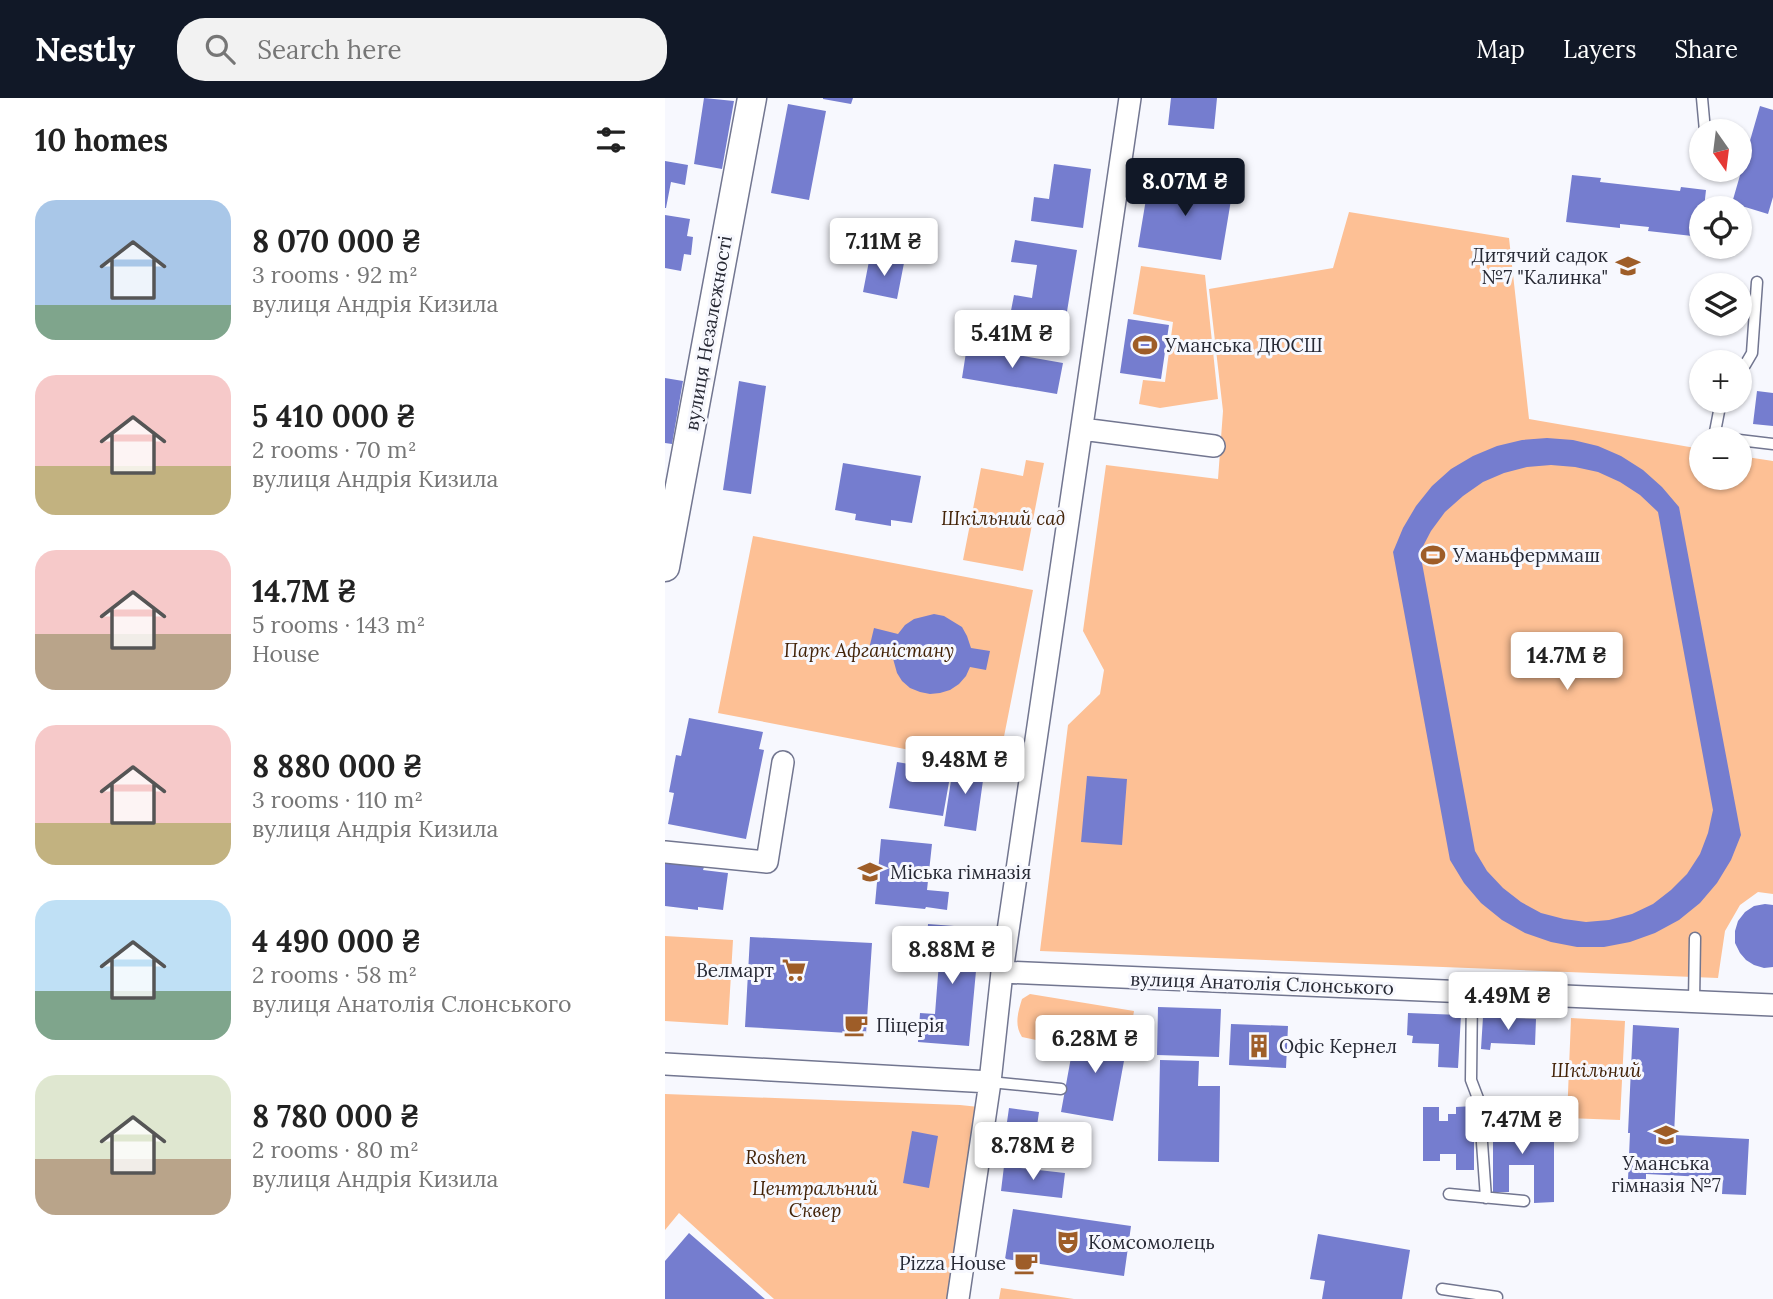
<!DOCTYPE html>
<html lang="en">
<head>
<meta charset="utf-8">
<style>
	:root { --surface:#fff; --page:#f2f2f2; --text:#222; --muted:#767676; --accent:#111827 }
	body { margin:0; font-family:Lora,serif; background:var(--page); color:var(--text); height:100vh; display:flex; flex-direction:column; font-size:26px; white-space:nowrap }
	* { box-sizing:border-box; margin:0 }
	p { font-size:23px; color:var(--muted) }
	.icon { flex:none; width:38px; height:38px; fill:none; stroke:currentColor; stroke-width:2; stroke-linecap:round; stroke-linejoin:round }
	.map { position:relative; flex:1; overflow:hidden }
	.sheet { display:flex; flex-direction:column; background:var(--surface); width:665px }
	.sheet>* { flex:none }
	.needle { width:46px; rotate:166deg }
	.tools { position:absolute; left:1024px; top:21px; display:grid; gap:14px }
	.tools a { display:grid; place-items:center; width:63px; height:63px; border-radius:50%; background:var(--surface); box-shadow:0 2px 5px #0004; font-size:35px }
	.price { position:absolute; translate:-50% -60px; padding:0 16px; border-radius:7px; background:#fff; color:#222; font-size:23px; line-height:46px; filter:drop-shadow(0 2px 4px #0008) }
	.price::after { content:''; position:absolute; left:50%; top:42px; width:21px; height:16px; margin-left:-10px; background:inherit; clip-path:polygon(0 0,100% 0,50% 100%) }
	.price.selected { background:var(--accent); color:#fff }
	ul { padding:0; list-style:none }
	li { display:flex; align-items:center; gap:21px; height:175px; padding:0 35px }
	li span { display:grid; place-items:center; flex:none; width:196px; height:140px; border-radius:21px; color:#555 }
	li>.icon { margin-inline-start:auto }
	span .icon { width:84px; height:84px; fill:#fffc; stroke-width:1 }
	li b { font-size:30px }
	h2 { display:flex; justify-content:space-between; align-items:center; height:84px; padding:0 35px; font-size:30px }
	header { display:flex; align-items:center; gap:42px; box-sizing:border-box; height:98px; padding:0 35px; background:var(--accent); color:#fff }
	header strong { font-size:33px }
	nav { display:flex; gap:38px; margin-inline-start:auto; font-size:24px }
	.search { width:490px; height:63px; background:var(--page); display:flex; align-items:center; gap:18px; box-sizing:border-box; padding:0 24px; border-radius:28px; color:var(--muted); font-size:26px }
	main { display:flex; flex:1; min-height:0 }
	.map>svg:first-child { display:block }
	.green { fill:#fdc095 }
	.building { fill:#757dcf; fill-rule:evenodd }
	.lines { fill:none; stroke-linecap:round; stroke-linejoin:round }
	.service-casing { stroke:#727690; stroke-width:13 }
	.minor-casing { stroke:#727690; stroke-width:24 }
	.secondary-casing { stroke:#727690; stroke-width:31 }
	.service { stroke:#fff; stroke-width:10 }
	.minor { stroke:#fff; stroke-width:21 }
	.secondary { stroke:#fff; stroke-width:28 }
	.labels { text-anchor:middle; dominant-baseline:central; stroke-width:6; stroke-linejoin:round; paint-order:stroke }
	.poi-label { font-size:19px; fill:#272934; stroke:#f7f8fe; text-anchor:start }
	.street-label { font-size:19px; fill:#272934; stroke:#f7f8fe }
	.park-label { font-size:19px; font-style:italic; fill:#432308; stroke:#f7f8fe }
</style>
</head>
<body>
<header>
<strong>Nestly</strong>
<div class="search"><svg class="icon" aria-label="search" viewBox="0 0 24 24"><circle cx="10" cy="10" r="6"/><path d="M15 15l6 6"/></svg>Search here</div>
<nav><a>Map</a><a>Layers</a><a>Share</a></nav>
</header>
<main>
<section class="sheet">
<h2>10 homes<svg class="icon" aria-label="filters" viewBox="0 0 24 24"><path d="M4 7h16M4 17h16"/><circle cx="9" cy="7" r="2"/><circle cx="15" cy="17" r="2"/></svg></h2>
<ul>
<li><span style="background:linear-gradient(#a9c7e8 75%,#7fa58c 0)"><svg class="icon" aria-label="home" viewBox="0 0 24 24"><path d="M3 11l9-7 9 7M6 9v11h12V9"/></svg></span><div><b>8 070 000 ₴</b><p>3 rooms · 92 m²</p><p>вулиця Андрія Кизила</p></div></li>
<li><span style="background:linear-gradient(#f6c9c9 65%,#c2b280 0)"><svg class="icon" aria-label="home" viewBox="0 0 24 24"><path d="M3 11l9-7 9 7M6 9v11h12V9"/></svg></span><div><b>5 410 000 ₴</b><p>2 rooms · 70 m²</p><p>вулиця Андрія Кизила</p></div></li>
<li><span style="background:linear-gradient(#f6c9c9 60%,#b9a48a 0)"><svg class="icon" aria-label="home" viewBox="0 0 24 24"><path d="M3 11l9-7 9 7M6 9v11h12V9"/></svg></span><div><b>14.7M ₴</b><p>5 rooms · 143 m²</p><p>House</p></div></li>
<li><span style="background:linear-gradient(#f6c9c9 70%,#c2b280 0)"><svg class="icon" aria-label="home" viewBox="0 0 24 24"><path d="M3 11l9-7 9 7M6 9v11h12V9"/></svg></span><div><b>8 880 000 ₴</b><p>3 rooms · 110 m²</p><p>вулиця Андрія Кизила</p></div></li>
<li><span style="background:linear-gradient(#bfe0f5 65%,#7fa58c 0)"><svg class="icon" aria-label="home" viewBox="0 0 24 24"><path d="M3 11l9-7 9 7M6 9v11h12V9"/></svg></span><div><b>4 490 000 ₴</b><p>2 rooms · 58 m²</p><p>вулиця Анатолія Слонського</p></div></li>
<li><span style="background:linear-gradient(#dfe7d0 60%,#b9a48a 0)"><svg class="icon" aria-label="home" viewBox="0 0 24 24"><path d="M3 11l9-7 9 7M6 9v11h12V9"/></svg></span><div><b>8 780 000 ₴</b><p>2 rooms · 80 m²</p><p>вулиця Андрія Кизила</p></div></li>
</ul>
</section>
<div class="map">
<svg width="1108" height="1201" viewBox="0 0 1108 1201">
	<rect width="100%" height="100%" fill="#f7f8fe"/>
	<!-- green -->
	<path class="green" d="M684 114 844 140 864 321 1036 351V380H1074L1075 358 1108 363V796L1093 794 1075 807 1060 833 1053 880 375 853 403 627 435 596 439 572 418 533 441 367 553 381 558 313 544 191 668 170Z
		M476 168 540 177 553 301 495 310 474 306 478 282 500 284 508 224 468 216Z
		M361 362 379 365 358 473 298 462 316 370 358 378Z
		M88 438 368 492 333 669 53 615Z
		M0 838 68 842 63 927 0 923Z
		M365 896 469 913 465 937 408 927 404 949 357 939C349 927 353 914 357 901Z
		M906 920 960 923 955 1022 902 1020Z
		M0 996 295 1007 314 1009 288 1201H109L14 1115 0 1132Z
		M336 1190 409 1201H334Z"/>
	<!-- building -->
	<path class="building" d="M39 0 69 3 57 71 29 66Z
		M158 0H188L186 6 158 1Z
		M506 0H552L549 31 503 27Z
		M123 6 161 13 144 102 106 95Z
		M1095 8 1108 12V99L1103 116 1067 105Z
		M0 63 23 67 20 87 6 84 1 110H0Z
		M389 66 426 71 418 130 366 123 369 99 384 101Z
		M485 77 568 90 556 162 473 149Z
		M907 77 936 80 935 84 1015 93 1016 89 1041 92 1039 110H1036V139L983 133 984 129 955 126V130L901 124Z
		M0 117 25 121 22 138 28 139 26 157 19 156 16 173 0 170Z
		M350 142 412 152 399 232 344 223 349 197 367 200 372 167 346 164Z
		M205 158 239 165 232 201 198 194Z
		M463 221 504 227 496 281 455 275Z
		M302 248 398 265 392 296 297 280Z
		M0 280 18 283 7 346 0 345Z
		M74 283 101 288 86 396 58 392Z
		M1092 293 1108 295V328L1088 326Z
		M882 340 908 342 933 348 956 358 978 372 997 389 1014 409 1076 737 1066 762 1052 785 1035 805 1014 822 990 835 965 844 939 849H912L886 844 860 835 837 822 816 805 799 785 785 762 728 454 738 430 751 408 767 388 786 371 808 358 832 348 857 342ZM886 367 910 369 933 374 955 384 975 397 993 414 1048 712 1043 735 1035 756 1022 776 1006 792 988 806 967 816 944 822 921 824 899 821 876 815 856 804 838 790 822 773 810 753 755 454 766 433 780 414 798 398 818 384 839 375 862 369Z
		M178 365 256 378 247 425 226 422V428L190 422 191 416 170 412Z
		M269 516 279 518 297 529 302 538 306 550 325 553 321 572 305 569 301 578 294 586 285 592 275 595 265 596 255 594 245 590 237 583 232 575 227 557 204 551 209 530 233 536 240 527 249 521Z
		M24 620 98 634 94 651 99 652 81 741 3 726 9 695 4 694 11 657 16 658Z
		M289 663 320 668 311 733 279 728Z
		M232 664 286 673 278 718 224 710Z
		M422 678 462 681 457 747 416 744Z
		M216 741 267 746 262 792 284 794 282 812 261 809 260 811 210 806Z
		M0 763 39 769 38 772 63 775 58 812 33 809V812L0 808Z
		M1100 806 1108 807V869L1099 870 1089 867 1081 862 1075 855 1070 845V833L1073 823 1080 814 1089 808Z
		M263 826 315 830 304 948 253 944 255 915 270 916 275 851 261 850Z
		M85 839 207 845 201 936 80 929Z
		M493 909 556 911 554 959 492 957Z
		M743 915 796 917 793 970 773 969 774 946 747 945 748 938 742 937Z
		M818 919 871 921 870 947 826 945 825 952 816 951Z
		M566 926 623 928 621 970 564 967Z
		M968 927 1014 930 1009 1037 1084 1041 1081 1097 1057 1096 1058 1080 981 1076V1082L963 1081 965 1035H963Z
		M411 932 463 941 448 1023 396 1014Z
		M495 962 534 963 533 988H555L554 1064 493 1063Z
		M826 1005H838V1026H844V1041H869V1033L889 1032V1104L869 1105V1067H844V1094H828V1042H821V1026H826Z
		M809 1008V1072H791V1056H775V1063H758V1009H774V1023H783V1016H791V1009Z
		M344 1010 374 1014 372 1028 381 1029 378 1050 369 1049 368 1063 337 1059Z
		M247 1033 273 1038 264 1090 238 1085Z
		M339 1068 400 1075 397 1100 336 1093Z
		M348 1111 466 1128 459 1178 340 1161Z
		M24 1135 100 1201H0V1163Z
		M653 1136 745 1152 737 1201H657L660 1183 645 1181Z"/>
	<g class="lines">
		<!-- service casing -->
		<g class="service-casing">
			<path id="service" d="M1037 0 1040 33
				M1054 72 1055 76
				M1074 269 1080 267 1087 255 1092 184
				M1056 303 1049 339 1069 341
				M1074 342 1108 346
				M807 894 806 982 814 1003 821 1100
				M1029 904 1030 840
				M325 984 396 991
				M784 1096 859 1103
				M777 1191 832 1199 831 1201"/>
		</g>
		<!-- minor casing -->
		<g class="minor-casing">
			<path id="minor" d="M417 331 549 348
				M0 754 102 764 118 664
				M337 874 1108 907
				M0 966 325 984
				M293 1201 325 984 337 874 465 0"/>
		</g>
		<!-- secondary casing -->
		<g class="secondary-casing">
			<path id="secondary" d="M0 469 87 0"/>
		</g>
		<!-- service -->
		<use href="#service" class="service"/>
		<!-- minor -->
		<use href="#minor" class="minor"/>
		<!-- secondary -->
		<use href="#secondary" class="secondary"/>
	</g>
	<!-- icons -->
	<defs>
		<g id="school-bare" transform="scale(1.89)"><path d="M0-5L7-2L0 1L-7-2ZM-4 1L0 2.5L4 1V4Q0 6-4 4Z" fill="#9e5d28" stroke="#f7f8fe" stroke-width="2.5" paint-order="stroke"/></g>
		<g id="stadium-bare" transform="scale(1.89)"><path d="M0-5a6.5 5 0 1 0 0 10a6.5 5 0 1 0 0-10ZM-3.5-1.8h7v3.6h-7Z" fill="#9e5d28" stroke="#f7f8fe" stroke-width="2.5" paint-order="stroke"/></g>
		<g id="supermarket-bare" transform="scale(1.89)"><path d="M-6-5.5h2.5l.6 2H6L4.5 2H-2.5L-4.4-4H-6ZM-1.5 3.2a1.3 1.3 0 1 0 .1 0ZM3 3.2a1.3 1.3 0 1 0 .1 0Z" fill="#9e5d28" stroke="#f7f8fe" stroke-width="2.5" paint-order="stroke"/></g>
		<g id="cafe-bare" transform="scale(1.89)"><path d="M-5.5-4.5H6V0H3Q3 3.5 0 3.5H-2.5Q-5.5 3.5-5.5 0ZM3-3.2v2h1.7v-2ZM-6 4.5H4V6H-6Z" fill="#9e5d28" stroke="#f7f8fe" stroke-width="2.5" paint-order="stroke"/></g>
		<g id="building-bare" transform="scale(1.89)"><path d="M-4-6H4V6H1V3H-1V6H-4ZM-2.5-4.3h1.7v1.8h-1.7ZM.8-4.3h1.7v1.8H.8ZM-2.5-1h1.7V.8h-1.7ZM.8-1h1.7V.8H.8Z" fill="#9e5d28" stroke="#f7f8fe" stroke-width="2.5" paint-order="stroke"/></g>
		<g id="theatre-bare" transform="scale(1.89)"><path d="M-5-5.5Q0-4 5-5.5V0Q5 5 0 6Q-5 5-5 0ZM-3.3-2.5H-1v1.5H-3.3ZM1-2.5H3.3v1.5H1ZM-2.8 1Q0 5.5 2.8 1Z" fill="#9e5d28" stroke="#f7f8fe" stroke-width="2.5" paint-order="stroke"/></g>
	</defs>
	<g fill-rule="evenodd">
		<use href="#school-bare" x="963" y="168"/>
		<use href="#stadium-bare" x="480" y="247"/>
		<use href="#stadium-bare" x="768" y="457"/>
		<use href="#school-bare" x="205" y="774"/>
		<use href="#supermarket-bare" x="129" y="872"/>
		<use href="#cafe-bare" x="191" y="927"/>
		<use href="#building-bare" x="594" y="948"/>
		<use href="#school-bare" x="1001" y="1037"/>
		<use href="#theatre-bare" x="403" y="1144"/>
		<use href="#cafe-bare" x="361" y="1165"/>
	</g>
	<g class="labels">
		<!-- poi labels -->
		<g class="poi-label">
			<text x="943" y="157" text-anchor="end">Дитячий садок<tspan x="943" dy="22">№7 "Калинка"</tspan></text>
			<text x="500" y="247">Уманська ДЮСШ</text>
			<text x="788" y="457">Уманьферммаш</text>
			<text x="225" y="774">Міська гімназія</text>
			<text x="109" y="872" text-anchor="end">Велмарт</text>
			<text x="211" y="927">Піцерія</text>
			<text x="614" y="948">Офіс Кернел</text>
			<text x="1001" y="1065" text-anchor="middle">Уманська<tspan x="1001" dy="22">гімназія №7</tspan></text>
			<text x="423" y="1144">Комсомолець</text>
			<text x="341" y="1165" text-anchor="end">Pizza House</text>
		</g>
		<!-- street labels -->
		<g class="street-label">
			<text transform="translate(43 235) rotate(-80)">вулиця Незалежності</text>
			<text transform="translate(597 885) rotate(2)">вулиця Анатолія Слонського</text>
		</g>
		<!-- park labels -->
		<g class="park-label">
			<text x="338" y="420">Шкільний сад</text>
			<text x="204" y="552">Парк Афганістану</text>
			<text x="931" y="972">Шкільний</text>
			<text x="111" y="1059">Roshen</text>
			<text x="150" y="1090">Центральний<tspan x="150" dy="22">Сквер</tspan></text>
		</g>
	</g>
</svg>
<div class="tools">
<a><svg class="needle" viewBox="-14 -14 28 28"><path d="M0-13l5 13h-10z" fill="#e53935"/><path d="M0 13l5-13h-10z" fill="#767676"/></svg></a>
<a><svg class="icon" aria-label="locate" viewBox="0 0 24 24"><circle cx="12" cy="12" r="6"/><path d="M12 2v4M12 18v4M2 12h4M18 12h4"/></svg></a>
<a><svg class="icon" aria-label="layers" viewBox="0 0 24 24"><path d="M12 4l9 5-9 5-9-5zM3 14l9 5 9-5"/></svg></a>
<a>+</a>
<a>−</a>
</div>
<b class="price selected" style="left:520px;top:120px">8.07M ₴</b>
<b class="price" style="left:219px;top:180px">7.11M ₴</b>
<b class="price" style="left:347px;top:272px">5.41M ₴</b>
<b class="price" style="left:902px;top:594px">14.7M ₴</b>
<b class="price" style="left:300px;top:698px">9.48M ₴</b>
<b class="price" style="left:287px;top:888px">8.88M ₴</b>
<b class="price" style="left:843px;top:934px">4.49M ₴</b>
<b class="price" style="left:430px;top:977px">6.28M ₴</b>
<b class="price" style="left:857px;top:1058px">7.47M ₴</b>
<b class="price" style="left:368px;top:1084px">8.78M ₴</b>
</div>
</main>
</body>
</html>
